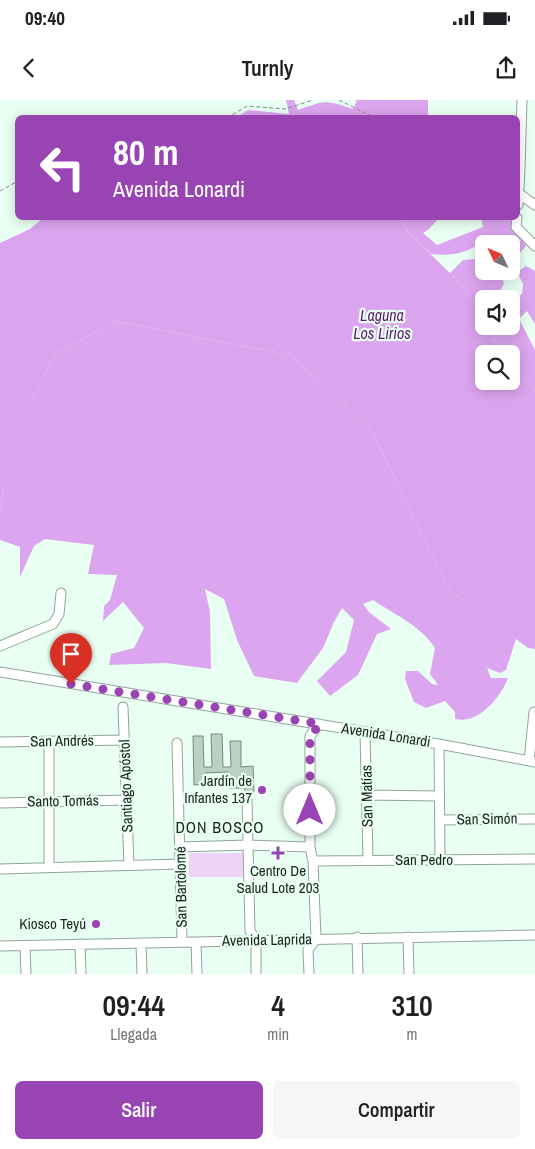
<!DOCTYPE html>
<html lang="es">
<meta charset="utf-8">
<style>
body{margin:0;font-family:"Archivo Narrow",sans-serif;background:#f6f6f6;color:#202124;height:100vh;display:flex;flex-direction:column;font-size:19px;white-space:nowrap}
*{box-sizing:border-box;margin:0}
p{font-size:16px;color:#757577}
.icon{flex:none;width:28px;height:28px;fill:none;stroke:currentColor;stroke-width:2;stroke-linecap:round;stroke-linejoin:round}
.map{position:relative;height:874px;overflow:hidden}
.side{display:flex;flex-direction:column;background:#fff;flex:1}
.side>*{flex:none}
.banner{position:absolute;left:15px;top:15px;width:505px;height:105px;border-radius:8px;box-shadow:0 2px 12px #0003;background:#9844b2;color:#fff;overflow:hidden}
.needle{width:32px;rotate:314deg}
.controls{position:absolute;left:475px;top:135px;display:grid;gap:10px}
.controls a{display:grid;place-items:center;width:45px;height:45px;border-radius:8px;background:#fff;box-shadow:0 2px 12px #0003;font-size:25px}
.pin{position:absolute;display:grid;place-items:center;width:42px;height:42px;color:#fff;margin:-51px -21px;border-radius:50% 50% 50% 0;rotate:-45deg;box-shadow:0 0 5px #0007}
.pin .icon{rotate:45deg}
.me{position:absolute;width:55px;margin:-28px;rotate:0deg;stroke-linejoin:round;filter:drop-shadow(0 0 4px #0008)}
.turn{display:flex;align-items:center;gap:18px;height:105px;padding:0 15px;font-size:22px}
.turn .icon{width:65px;height:65px;stroke-width:2.5}
.turn b{display:block;font-size:35px;line-height:42px}
.eta{display:flex;justify-content:space-evenly;align-items:center;height:85px;text-align:center}
.eta b{font-size:30px;font-weight:600;line-height:35px}
.cta{display:flex;gap:10px;margin-top:auto;padding:10px 15px}
.cta a{flex:1;height:58px;border-radius:8px;background:#9844b2;color:#fff;font-size:20px;font-weight:600;line-height:58px;text-align:center}
.cta a+a{background:#f6f6f6;color:#202124}
.status{display:flex;justify-content:space-between;align-items:center;height:35px;padding:0 25px;background:#fff;direction:ltr}
.status svg{height:14px;fill:currentColor}
header{display:flex;justify-content:space-between;align-items:center;height:65px;padding:0 15px;background:#fff;font-size:22px;font-weight:600}
.map>svg:first-child{display:block}
.green{fill:#eed2f8}
.forest{fill:#dca5ef}
.water{fill:#dba4ee}
.building{fill:#bcd1c5;stroke:#74877d}
.lines{fill:none;stroke-linecap:round;stroke-linejoin:round}
.minor-casing{stroke:#90a499;stroke-width:11}
.path{stroke:#818f87;stroke-width:1;stroke-dasharray:4 2.5;stroke-linecap:butt}
.minor{stroke:#fff;stroke-width:9}
.route{stroke:#9844b2;stroke-width:9;stroke-dasharray:0 16.2}
.poi-dot{fill:#9844b2;stroke:#eafff3;stroke-width:2}
.labels{text-anchor:middle;stroke-width:4.5;stroke-linejoin:round;paint-order:stroke}
.street-label{font-size:15px;fill:#1d2420;stroke:#eafff3}
.poi-label{font-size:15px;fill:#1d2420;stroke:#eafff3;text-anchor:end}
.water-label{font-size:16px;font-style:italic;fill:#5e1b72;stroke:#eafff3}
.neighbourhood-label{font-size:16px;letter-spacing:1px;fill:#1d2420;stroke:#eafff3}
</style>
<div class="status"><b>09:40</b><svg viewBox="0 0 49 12"><path d="M0 12V9h3v3zM5 12V6h3v6zM10 12V3h3v9zM15 12V0h3v12zM26 1h20v11H26zM47 4h2v5h-2z"/></svg></div>
<header><svg class="icon" aria-label="back" viewBox="0 0 24 24"><path d="M15 5l-7 7 7 7"/></svg>Turnly<svg class="icon" aria-label="share" viewBox="0 0 24 24"><path d="M12 15V3M7 8l5-5 5 5M5 13v7h14v-7"/></svg></header>
<div class="map">
<svg width="535" height="874" viewBox="0 0 535 874">
<rect width="100%" height="100%" fill="#eafff3"/>
<path class="green" d="M189,753H243V777H189Z"/>
<path class="forest" d="M286,0H294L298,10C326,0 325,0 353,9L357,1L354,0H428V18L237,17L248,10L289,14Z
M399,118H439L428,130L423,133L437,145L483,127L481,118H509L526,146L519,154L511,157V144H485L483,142C463,154 454,156 431,154L406,130Z
M475,159L484,160V171H501V174L504,184L495,199H484V221L465,188L450,173L463,160Z
M526,166L535,171V224L527,211L519,219L535,250V291L511,265V254H502L487,226H511V201L522,194L523,184L517,172Z
M115,221L291,255L371,329L449,490L516,539L506,570L500,573L487,568L491,578H508C501,597 478,625 455,619V612L445,601L426,608L414,602L405,579L406,571H418L432,584L438,585L430,574L435,548C420,525 395,515 373,500L363,504L369,512L391,529L377,534L358,575L330,596L317,581L346,552L354,520L342,508L334,522L323,548L297,583L254,576L237,540L224,499L205,489L210,512L211,569L166,563L109,565L111,554L134,548L144,528L123,502L103,521L104,506L110,500L117,475L88,474L94,445L45,439L34,446L20,477V447L0,440V415L3,389L28,357L34,294L54,255Z"/>
<path class="water" d="M43,118H399L406,130L465,188L484,221V226H487L502,254H484V281H511V265L535,291V549L528,548L449,490L371,329L291,255L115,221L54,255L34,294L29,357L3,389L0,415V143L30,129Z"/>
<path class="building" d="M211,634H222L223,667H231L230,641H241V667L253,666L254,692L245,693V688H229L228,672L205,673V684L194,685L193,636H203L204,667H212Z"/>
<g class="lines">
<defs>
<path id="minor" d="M518,93L535,105
M518,105L520,69L522,0
M517,118L516,127L535,146
M0,546L53,524L59,514L61,493
M0,572L439,644L535,662
M123,607L129,765
M365,633L368,760
M49,641V767
M0,642L125,640
M177,643L182,841
M439,644L440,760
M529,661L534,612
M366,695L439,696
M247,700L250,831L256,840V874
M0,703L127,700
M440,720L535,719
M180,747L248,745L310,747
M313,761L535,759
M0,769L181,764
M357,837L358,874
M408,837L409,874
M196,842L197,874
M141,843L142,874
M80,844L81,874
M0,846L535,835
M25,846L26,874
M309,874L308,850L316,839L313,761L310,747V636L319,624"/>
</defs>
<use href="#minor" class="minor-casing"/>
<path class="path" d="M339,0L375,18
M227,18L247,6L285,9L313,0
M0,91L18,81"/>
<use href="#minor" class="minor"/>
</g>
<g class="lines">
<path class="route" d="M71,584L320,624L310,636V710"/>
</g>
<g class="poi-dot">
<circle cx="262" cy="690" r="5"/>
<path d="M275.5 745.5h5v5h5v5h-5v5h-5v-5h-5v-5h5z"/>
<circle cx="96" cy="824" r="5"/>
</g>
<g class="labels">
<g class="street-label">
<text transform="translate(386 635) rotate(9)" y="5">Avenida Lonardi</text>
<text transform="translate(62 641) rotate(-1)" y="5">San Andrés</text>
<text transform="translate(126 686) rotate(-92)" y="5">Santiago Apóstol</text>
<text transform="translate(367 696) rotate(-91)" y="5">San Matías</text>
<text transform="translate(63 701) rotate(-1)" y="5">Santo Tomás</text>
<text transform="translate(487 719) rotate(-1)" y="5">San Simón</text>
<text x="424" y="765">San Pedro</text>
<text transform="translate(181 787) rotate(-91)" y="5">San Bartolomé</text>
<text transform="translate(267 840) rotate(-1)" y="5">Avenida Laprida</text>
</g>
<g class="poi-label">
<text x="252" y="686">Jardín de<tspan x="252" dy="17">Infantes 137</tspan></text>
<text x="278" y="776" text-anchor="middle">Centro De<tspan x="278" dy="17">Salud Lote 203</tspan></text>
<text x="86" y="829">Kiosco Teyú</text>
</g>
<g class="water-label">
<text x="382" y="221">Laguna<tspan x="382" dy="18">Los Lirios</tspan></text>
</g>
<g class="neighbourhood-label">
<text x="220" y="733">DON BOSCO</text>
</g>
</g>
</svg>
<div class="controls">
<a><svg class="needle" viewBox="-14 -14 28 28"><path d="M0-13l5 13h-10z" fill="#e53935"/><path d="M0 13l5-13h-10z" fill="#757577"/></svg></a>
<a><svg class="icon" aria-label="sound" viewBox="0 0 24 24"><path d="M4 9h4l5-4v14l-5-4H4zM17 9q2 3 0 6"/></svg></a>
<a><svg class="icon" aria-label="search" viewBox="0 0 24 24"><circle cx="10" cy="10" r="6"/><path d="M15 15l6 6"/></svg></a>
</div>
<div class="pin" style="left:71px;top:584px;background:#d93025"><svg class="icon" aria-label="arrive" viewBox="0 0 24 24"><path d="M6 21V4h12l-3 4 3 4H6"/></svg></div>
<svg class="me" style="left:310px;top:710px" viewBox="-20 -20 40 40"><circle r="19" fill="#fff"/><path d="M0-13L10 11 0 6-10 11z" fill="#9844b2"/></svg>
<div class="banner">
<div class="turn"><svg class="icon" aria-label="left" viewBox="0 0 24 24"><path d="M17 20v-9H6M10 6l-5 5 5 5"/></svg><div><b>80 m</b>Avenida Lonardi</div></div>
</div>
</div>
<section class="side">
<div class="eta">
<div><b>09:44</b><p>Llegada</p></div>
<div><b>4</b><p>min</p></div>
<div><b>310</b><p>m</p></div>
</div>
<div class="cta"><a>Salir</a><a>Compartir</a></div>
</section>
